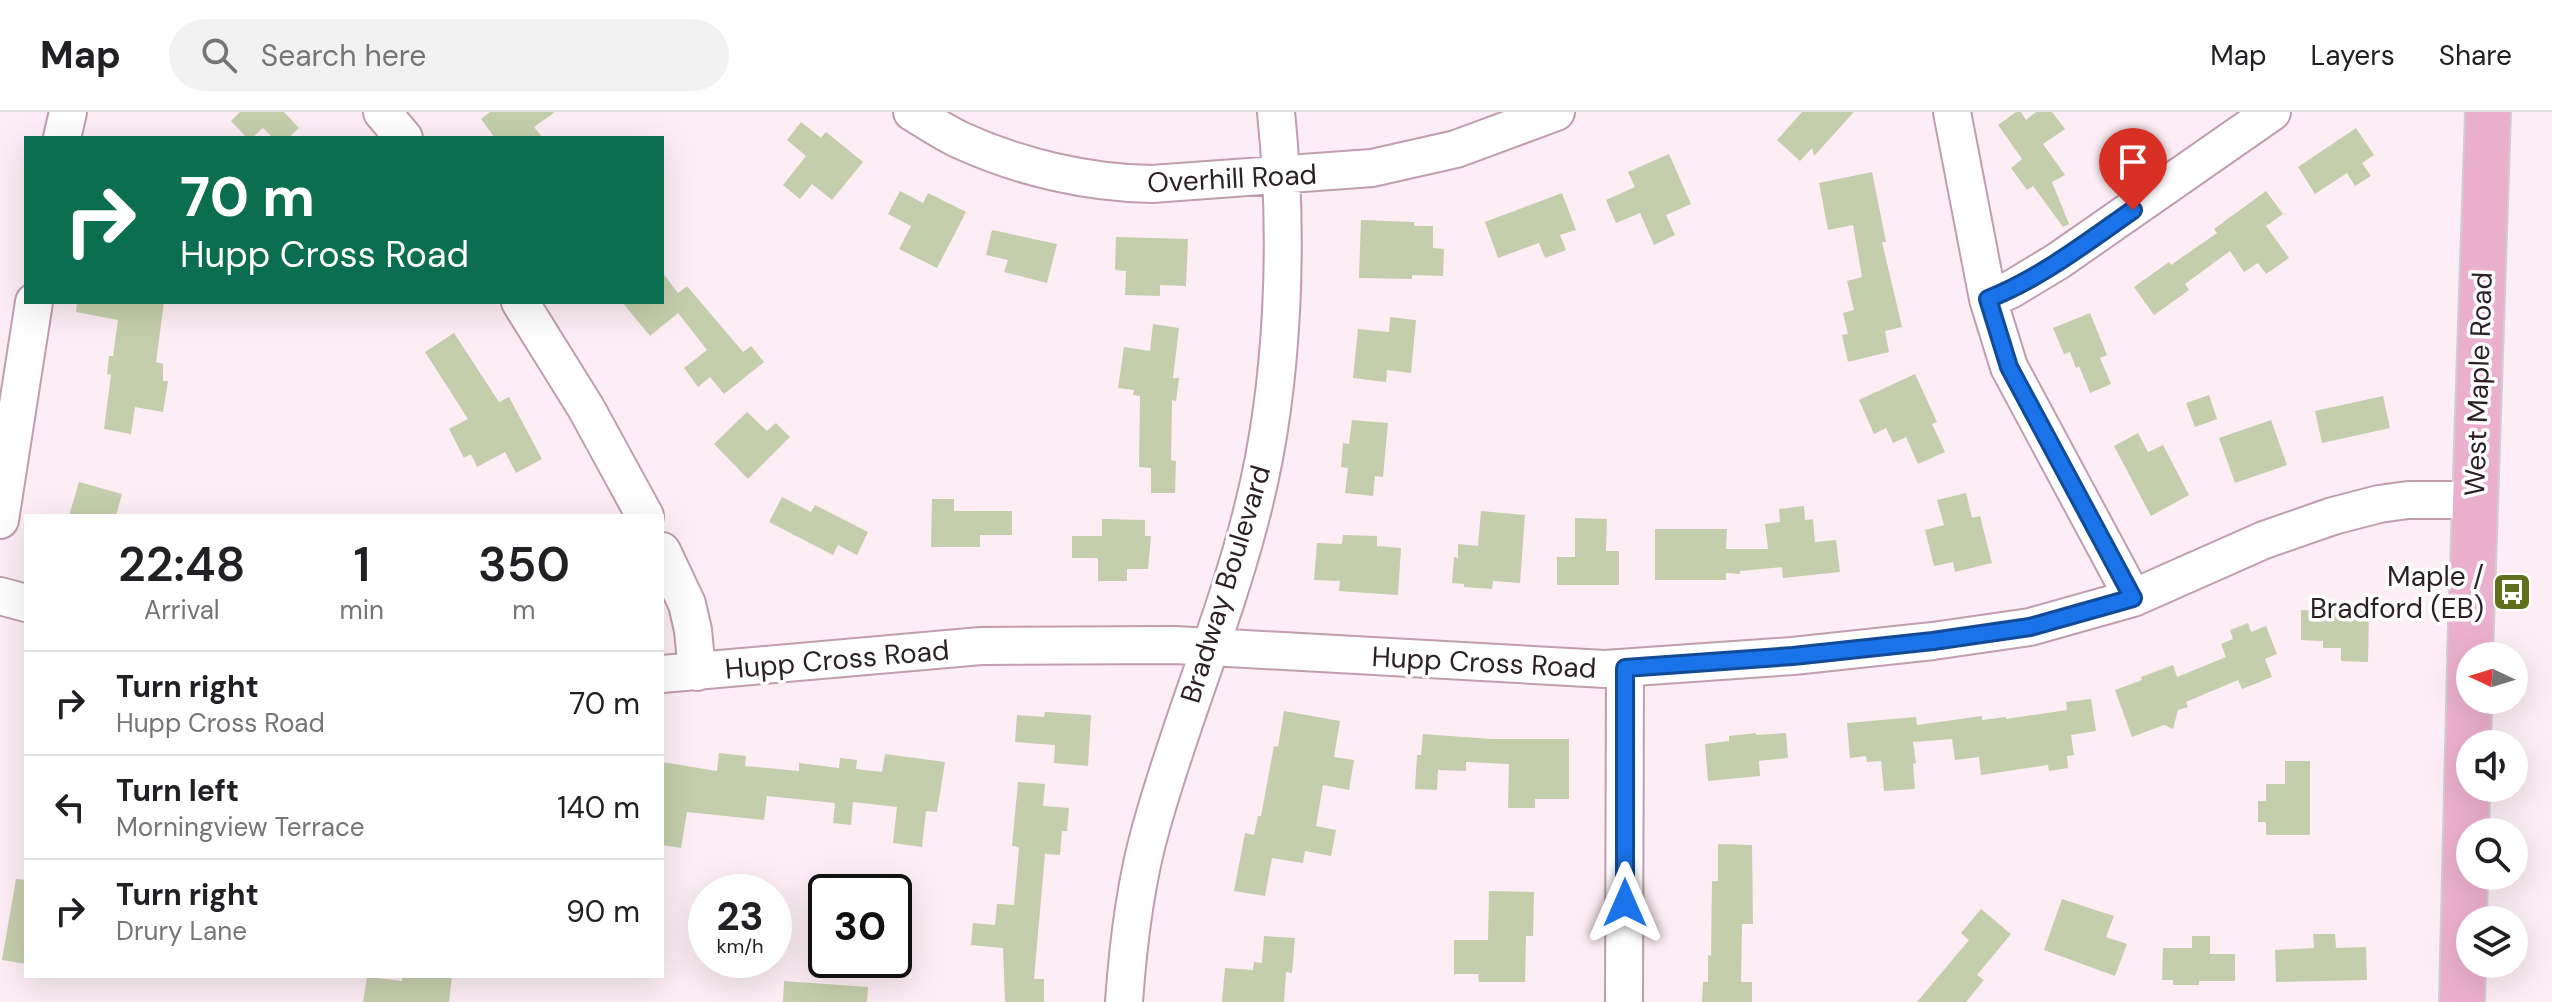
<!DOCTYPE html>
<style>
body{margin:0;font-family:"DM Sans",sans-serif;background:#f2f2f2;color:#202124;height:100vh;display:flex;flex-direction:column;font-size:30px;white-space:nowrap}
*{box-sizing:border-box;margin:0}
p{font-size:26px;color:#757577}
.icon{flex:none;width:44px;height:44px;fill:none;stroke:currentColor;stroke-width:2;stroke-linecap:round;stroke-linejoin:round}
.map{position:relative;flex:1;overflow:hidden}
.sheet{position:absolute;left:24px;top:402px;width:640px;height:464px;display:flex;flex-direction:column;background:#fff;border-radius:0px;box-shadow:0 8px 32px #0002}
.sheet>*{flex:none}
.hud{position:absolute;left:24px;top:24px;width:640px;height:168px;border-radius:0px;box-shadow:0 8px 32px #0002;background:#0b6e4f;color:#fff;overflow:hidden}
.needle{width:52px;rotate:274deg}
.tools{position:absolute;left:2456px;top:530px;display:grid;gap:16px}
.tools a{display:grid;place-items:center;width:72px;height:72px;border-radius:50%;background:#fff;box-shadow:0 8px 32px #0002;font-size:40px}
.speed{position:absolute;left:688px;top:762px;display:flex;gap:16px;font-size:40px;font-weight:700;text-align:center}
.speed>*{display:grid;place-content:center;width:104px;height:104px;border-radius:50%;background:#fff;box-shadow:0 8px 32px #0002;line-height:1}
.speed small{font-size:20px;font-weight:400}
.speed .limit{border:4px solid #111;border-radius:12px;background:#fff;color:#111}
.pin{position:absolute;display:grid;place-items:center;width:68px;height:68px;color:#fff;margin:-82px -34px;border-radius:50% 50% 50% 0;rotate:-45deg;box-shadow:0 0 8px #0007}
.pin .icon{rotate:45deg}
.me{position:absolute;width:88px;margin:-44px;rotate:0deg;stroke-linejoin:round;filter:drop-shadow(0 0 6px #0008)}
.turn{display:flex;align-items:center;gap:28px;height:168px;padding:0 24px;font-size:36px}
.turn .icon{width:104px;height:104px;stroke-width:2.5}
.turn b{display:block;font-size:56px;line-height:68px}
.eta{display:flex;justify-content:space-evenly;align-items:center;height:136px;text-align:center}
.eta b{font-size:48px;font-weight:600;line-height:56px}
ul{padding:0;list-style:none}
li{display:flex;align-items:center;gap:24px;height:104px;padding:0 24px;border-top:2px solid #e0e0e0}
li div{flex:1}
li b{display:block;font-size:30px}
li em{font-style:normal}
header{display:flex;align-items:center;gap:48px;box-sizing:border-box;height:112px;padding:0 40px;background:#fff;border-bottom:2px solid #e0e0e0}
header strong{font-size:38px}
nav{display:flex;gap:44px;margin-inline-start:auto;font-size:28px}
.search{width:560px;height:72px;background:#f2f2f2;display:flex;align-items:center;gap:20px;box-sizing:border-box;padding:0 28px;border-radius:44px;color:#757577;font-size:30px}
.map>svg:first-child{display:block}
.building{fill:#c5ceac}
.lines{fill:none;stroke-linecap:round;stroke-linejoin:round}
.minor-casing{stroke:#c19dad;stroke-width:40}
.major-casing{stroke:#d1cecf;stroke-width:48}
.minor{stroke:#fff;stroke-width:36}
.major{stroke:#ecb0cf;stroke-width:44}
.route-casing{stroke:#114b97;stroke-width:20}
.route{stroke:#1a73e8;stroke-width:14}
.labels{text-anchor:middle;stroke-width:7;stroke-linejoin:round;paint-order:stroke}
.street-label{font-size:28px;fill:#2d1f26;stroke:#fff}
.poi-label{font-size:28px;fill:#2d1f26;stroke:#fff;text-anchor:end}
</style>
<header>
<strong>Map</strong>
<div class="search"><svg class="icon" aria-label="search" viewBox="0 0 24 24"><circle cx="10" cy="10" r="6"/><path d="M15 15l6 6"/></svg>Search here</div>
<nav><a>Map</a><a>Layers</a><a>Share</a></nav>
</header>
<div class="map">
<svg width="2552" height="890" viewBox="0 0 2552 890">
<rect width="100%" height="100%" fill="#fdedf4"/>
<path class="building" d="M240,0H284L299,16L288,26H273L263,16L252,26H247L231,9Z
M490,0H555L534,15L543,26H495L481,7Z
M1802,0H1854L1814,44L1812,36L1800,49L1777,28Z
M2016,0H2021L2026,8L2036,0H2052L2065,17L2043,32L2065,63L2052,70L2069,112L2063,115L2033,74L2027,78L2011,56L2022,47L1998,13Z
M801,10L821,26L826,20L863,50L832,88L812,72L800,87L783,73L806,44L787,28Z
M2356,16L2374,43L2362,51L2371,64L2355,74L2347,61L2315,82L2298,55Z
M1669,42L1691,92L1666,103L1675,123L1654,133L1640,101L1616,111L1606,88L1635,75L1628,60Z
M1872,60L1886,130H1882L1902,215L1885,219L1889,240L1848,250L1842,223L1848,222L1843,201L1854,198L1847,169L1862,165L1853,113L1828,118L1819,71Z
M900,79L923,91L928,81L966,100L937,156L899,137L911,114L888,102Z
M2266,79L2283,102L2266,114L2289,146L2266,162L2258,151L2244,160L2230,139L2185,172L2189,178L2154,203L2134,175L2169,150L2171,153L2217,121L2214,117Z
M1562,81L1576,118L1560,123L1566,138L1545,146L1539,131L1498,146L1485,110Z
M1361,108L1414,110V114H1433V136L1444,137L1443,164L1412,163V167L1359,166Z
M992,118L1057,132L1047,171L1004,160L1008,148L986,143Z
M1116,125L1188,127L1186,174L1160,173V184L1125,183L1126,159L1115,158Z
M662,160L678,181L687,174L743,240L751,234L764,250L724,282L710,265L698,275L684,256L707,238L678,201L650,224L622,190H662Z
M77,190H164L156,250L163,252V269H168L163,300L135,295L131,322L104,317L111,263L107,262L109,244H113L118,208L76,200Z
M2090,201L2107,243L2100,246L2111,272L2090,281L2079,254L2076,256L2070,240L2064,242L2053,216Z
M1390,205L1416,208L1411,261L1387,258L1386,270L1353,266L1358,217L1389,220Z
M1153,212L1179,216L1173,266H1179L1176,289L1172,288L1171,348L1176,349L1175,381H1151V356L1139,355L1140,284L1133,283L1134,278L1118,276L1124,235L1150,239Z
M454,221L499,290L509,285L542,347L516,361L505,340L477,355L471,342L464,346L449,317L468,307L425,240Z
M1915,262L1937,310L1932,312L1945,340L1918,352L1906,325L1893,331L1886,316L1874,322L1859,288Z
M2209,283L2217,307L2195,315L2186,291Z
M2383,284L2390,316L2322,331L2315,299Z
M747,300L767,319L776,311L790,325L748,367L714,332Z
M1352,308L1388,311L1383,365L1375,364L1373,384L1345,381L1348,356L1341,355L1343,331L1349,332Z
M2271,308L2287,353L2235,371L2219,326Z
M2138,321L2148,340L2163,333L2189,383L2151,404L2114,334Z
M79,370L122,382L116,404H69Z
M1966,381L1972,406L1980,404L1992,451L1955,460L1953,450L1934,454L1925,418L1944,413L1937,388Z
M782,385L811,400L815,393L868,420L857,443L838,433L833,443L769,410Z
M932,387H954V399H1012V423H980V435H931Z
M1804,394L1805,408L1813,407L1815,430L1836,428L1840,460L1783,466L1782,455L1740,459V462L1726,461V468H1655V417H1727L1726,437H1768L1765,412L1780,410L1779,397Z
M1481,399L1525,403L1520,471L1493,469L1492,477L1464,475V472L1452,471L1454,445L1458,446V432L1478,434Z
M1575,406L1607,407L1606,439H1619V473H1557V445H1575Z
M1102,407L1145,408V424H1151L1148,457H1127V469H1098V446H1072V424H1102Z
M1343,423L1377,424V434L1401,436L1398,483L1339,479L1340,469L1314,468L1317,431L1342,432Z
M2301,498L2369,499L2368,550L2341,549V536H2323V529L2301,528Z
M2248,511L2251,520L2266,514L2277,542L2265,547L2272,565L2242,577L2238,568L2186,590L2188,595L2178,598L2173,617L2164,613L2132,625L2115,578L2142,568L2141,565L2173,553L2177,565L2226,545L2221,532L2233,527L2230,518Z
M2091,587L2096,619L2071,623L2074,643L2067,644L2068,656L2049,659L2048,653L1981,663L1979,645L1955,648L1952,627L1913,630L1916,651L1913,652L1915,677L1884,679L1881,649L1867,650L1866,644L1850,646L1847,611L1916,605L1917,613L1982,604V608L2006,605V607L2067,598L2066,590Z
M1284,599L1340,609L1334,645L1354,648L1349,678L1323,673L1316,714L1336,718L1331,744L1305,739L1303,751L1272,746L1265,784L1234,779L1245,721L1254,723L1258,704H1261L1274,634L1278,635Z
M1045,600L1091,603L1088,654L1054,651L1055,633L1015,630L1017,603L1044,605Z
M1756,621V623L1786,621L1788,646L1759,649L1760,664L1708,669L1705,632L1729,629V624Z
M1423,622L1492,627H1569V687H1535V696H1508L1509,652L1466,650V659L1438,658L1437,678L1415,677L1417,643H1421Z
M719,641L746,644L745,654L799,659V651L839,656L840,646L857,648L856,657L882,660L885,642L945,650L937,700L926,699L922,735L893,731L897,695L853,690L851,713L833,711L835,691L767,684L764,708L687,700L681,736L662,733V650L717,659Z
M2285,649H2310V723H2266V710H2258V689H2266V672H2285Z
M1018,670L1045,672L1043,694L1069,696L1067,719H1062L1060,743L1045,742L1034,867H1044V890H1005L1003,836L971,833L973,811L995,813L997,792L1014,793L1019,735L1012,734Z
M1718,732L1752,733L1753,812H1742L1741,870H1752V890H1702L1703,870H1708V843L1711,844L1712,769H1718Z
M16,767L26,768V852L2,848Z
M1489,779L1534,780L1533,824H1526L1525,870H1479L1478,862H1454V828H1488Z
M2062,787L2114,804L2106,825L2127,832L2115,864L2044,838Z
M1981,797L2011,822L1977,863L1984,868L1966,890H1917L1969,828L1961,821Z
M2313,822H2335L2336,836L2366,835L2367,868L2276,870L2275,838L2314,836Z
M1264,824L1295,826L1292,861L1286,860L1284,890H1222L1225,856L1253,858L1254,850L1262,851Z
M2192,824H2210V842H2235V869H2199V873H2173V868H2162L2163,836H2192Z
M402,864H452L449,890H363L367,865L402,869Z
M784,869L868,875L867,890H783Z"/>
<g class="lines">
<defs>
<path id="minor" d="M382,0L404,26
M912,0C927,9 943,20 960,28C1019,55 1087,71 1152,72L1372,56L1456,37L1556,0
M1952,0L1988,187L2009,255L2133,486
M62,26L68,0
M1988,187L2010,178L2058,149L2272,0
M520,190L586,296L645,404
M0,408L34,190
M662,439L687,492L693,518L697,560
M0,484L26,491
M662,562L981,534L1175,533L1605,557L1793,544L1933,529L2030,515L2133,486L2264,428L2333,404L2379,392L2408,388H2474
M1124,890C1128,833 1135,772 1151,716C1181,607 1227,503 1254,392C1284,271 1289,124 1276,0
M1624,890L1625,556"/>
<path id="major" d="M2470,544L2488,0
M2462,890L2470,554"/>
</defs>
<use href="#minor" class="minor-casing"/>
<use href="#major" class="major-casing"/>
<use href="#minor" class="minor"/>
<use href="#major" class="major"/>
</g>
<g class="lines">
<defs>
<path id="route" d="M1625,791V556L1793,544L1933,529L2030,515L2133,486L2009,255L1988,187C2041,166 2087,130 2133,98"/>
</defs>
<use href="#route" class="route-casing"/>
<use href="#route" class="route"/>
</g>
<defs>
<symbol id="bus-square" viewBox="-11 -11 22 22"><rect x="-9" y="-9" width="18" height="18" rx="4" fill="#60701c" stroke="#fff"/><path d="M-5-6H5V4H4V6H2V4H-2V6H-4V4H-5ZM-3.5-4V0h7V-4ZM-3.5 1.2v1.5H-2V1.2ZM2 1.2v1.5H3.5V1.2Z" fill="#fff"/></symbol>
</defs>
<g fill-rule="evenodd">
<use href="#bus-square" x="2490" y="458" width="44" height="44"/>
</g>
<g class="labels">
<g class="street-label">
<text transform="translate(1232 66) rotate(-3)" y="10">Overhill Road</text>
<text transform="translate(2478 272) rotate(-88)" y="10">West Maple Road</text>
<text transform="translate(1225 472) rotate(-73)" y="10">Bradway Boulevard</text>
<text transform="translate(837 547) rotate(-5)" y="10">Hupp Cross Road</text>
<text transform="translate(1484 550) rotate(3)" y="10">Hupp Cross Road</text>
</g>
<g class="poi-label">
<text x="2484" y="474">Maple /<tspan x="2484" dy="32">Bradford (EB)</tspan></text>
</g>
</g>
</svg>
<div class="tools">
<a><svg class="needle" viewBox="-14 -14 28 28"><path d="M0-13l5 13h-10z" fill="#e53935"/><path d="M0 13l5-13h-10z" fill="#757577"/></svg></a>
<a><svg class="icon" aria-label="sound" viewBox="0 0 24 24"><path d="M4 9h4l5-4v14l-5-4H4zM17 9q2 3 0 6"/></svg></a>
<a><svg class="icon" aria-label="search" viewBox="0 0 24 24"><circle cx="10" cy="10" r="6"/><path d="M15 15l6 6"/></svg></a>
<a><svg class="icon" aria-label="layers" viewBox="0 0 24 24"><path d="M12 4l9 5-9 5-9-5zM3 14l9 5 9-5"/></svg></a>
</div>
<div class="speed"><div>23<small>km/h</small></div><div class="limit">30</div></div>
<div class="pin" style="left:2133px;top:98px;background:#d93025"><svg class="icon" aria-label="arrive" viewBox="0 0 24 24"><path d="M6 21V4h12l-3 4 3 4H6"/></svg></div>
<svg class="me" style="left:1625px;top:791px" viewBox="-20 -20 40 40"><path d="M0-17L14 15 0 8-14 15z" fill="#1a73e8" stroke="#fff" stroke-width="4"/></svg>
<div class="hud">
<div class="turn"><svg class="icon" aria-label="right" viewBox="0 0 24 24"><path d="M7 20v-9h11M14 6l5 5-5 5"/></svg><div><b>70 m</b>Hupp Cross Road</div></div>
</div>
<section class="sheet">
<div class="eta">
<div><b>22:48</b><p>Arrival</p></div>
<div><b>1</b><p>min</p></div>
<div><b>350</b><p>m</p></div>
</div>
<ul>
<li><svg class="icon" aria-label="right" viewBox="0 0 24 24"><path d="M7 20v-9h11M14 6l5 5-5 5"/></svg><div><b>Turn right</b><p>Hupp Cross Road</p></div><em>70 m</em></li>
<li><svg class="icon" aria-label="left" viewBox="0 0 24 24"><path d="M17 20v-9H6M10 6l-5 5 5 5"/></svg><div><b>Turn left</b><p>Morningview Terrace</p></div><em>140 m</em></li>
<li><svg class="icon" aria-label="right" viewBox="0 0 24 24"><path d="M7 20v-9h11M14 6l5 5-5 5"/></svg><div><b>Turn right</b><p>Drury Lane</p></div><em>90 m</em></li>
</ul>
</section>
</div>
